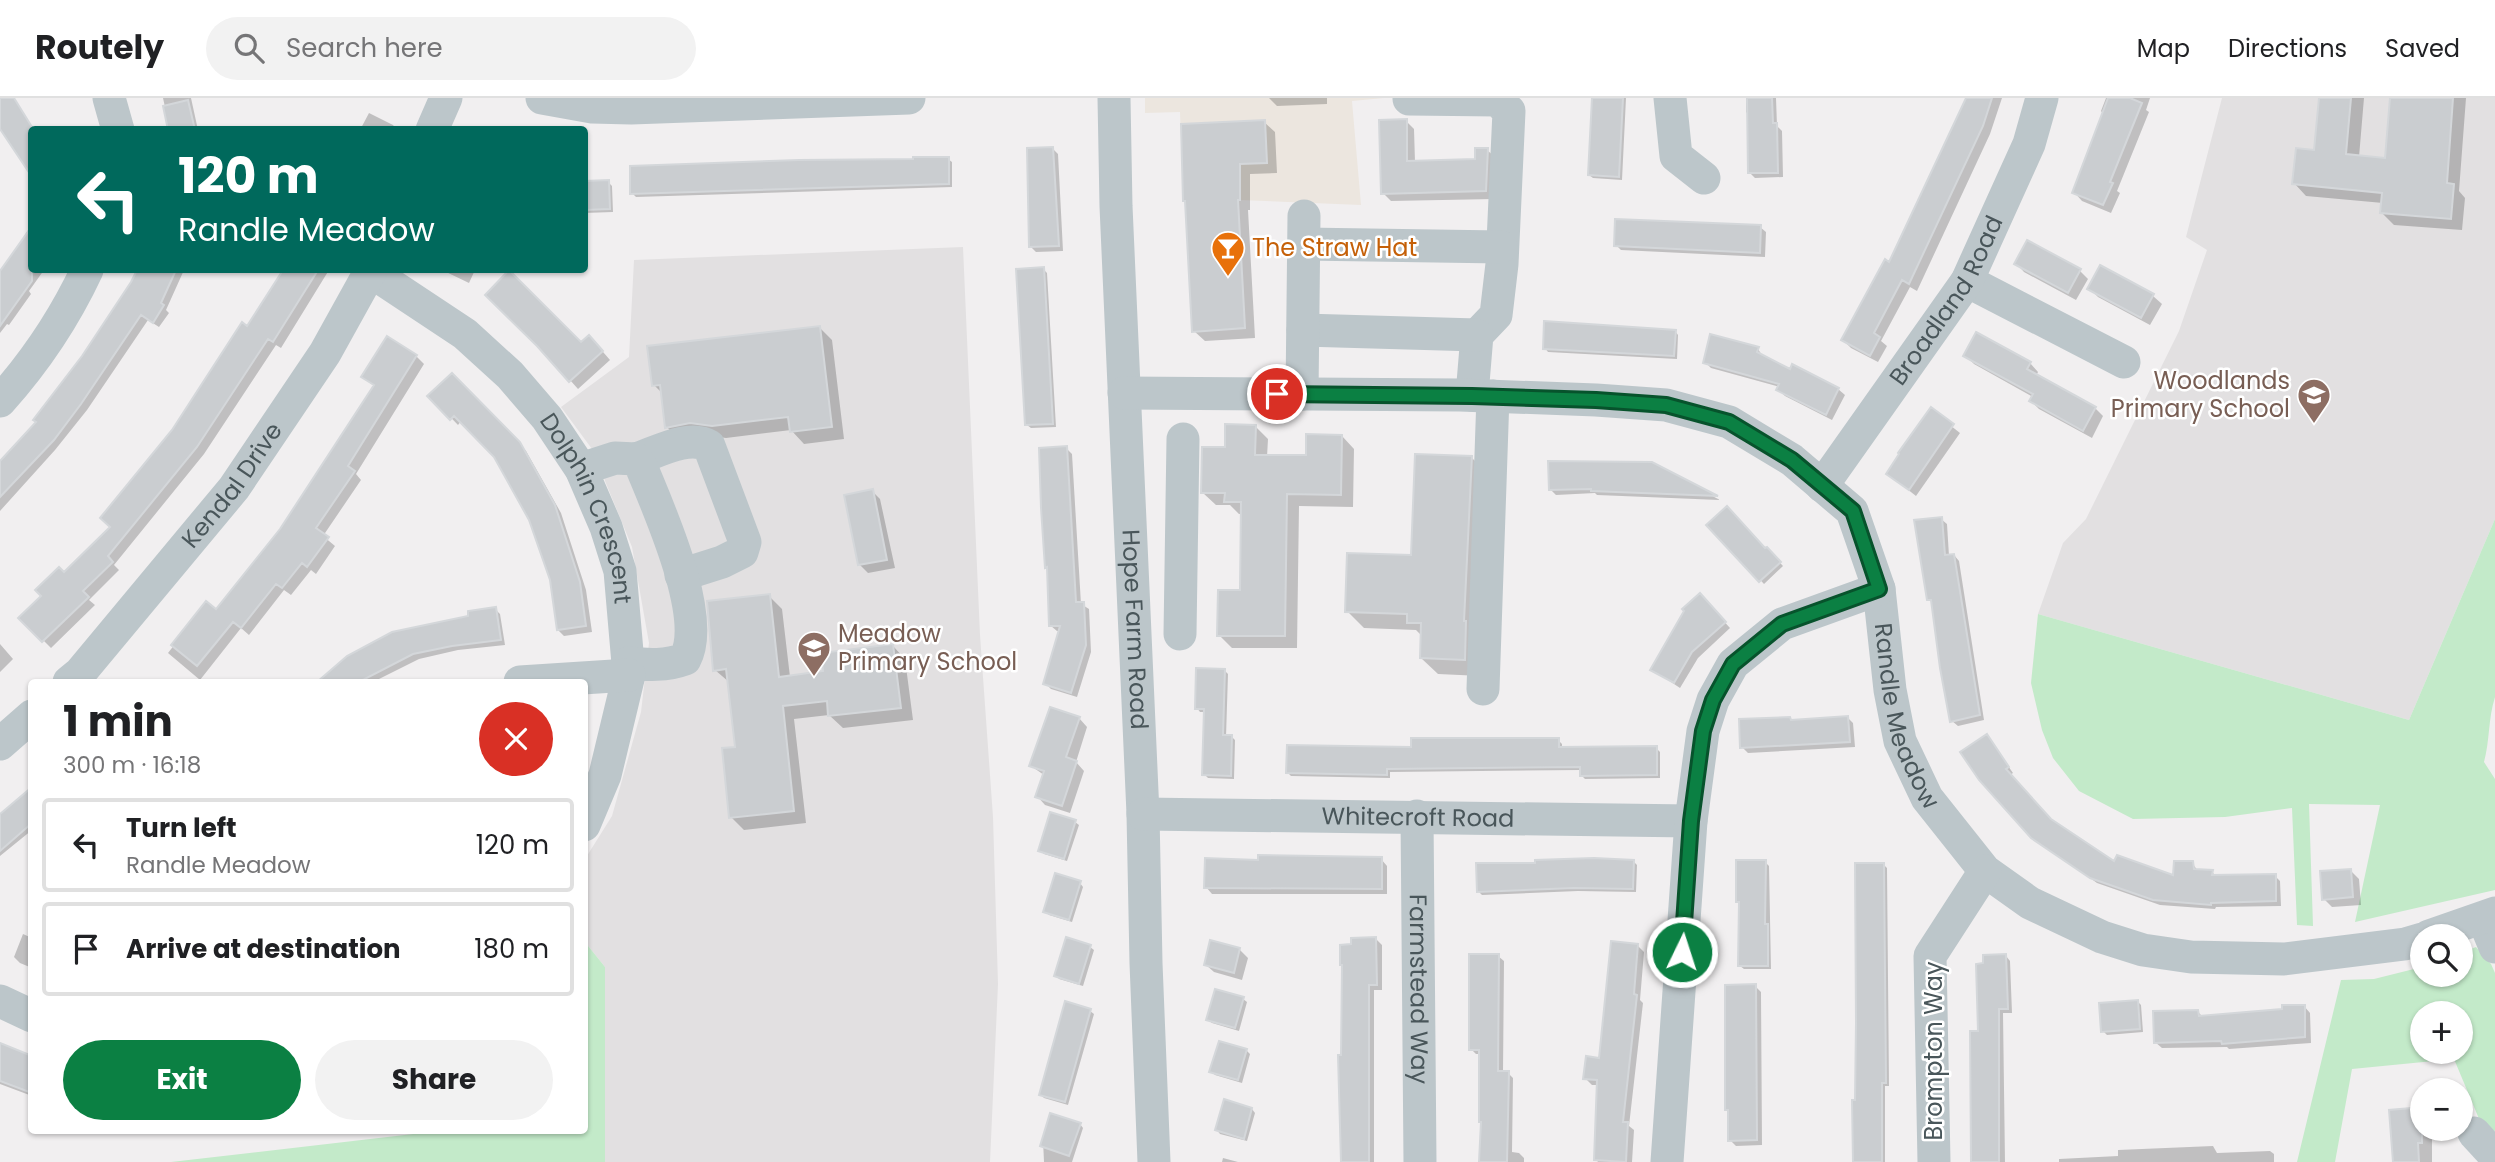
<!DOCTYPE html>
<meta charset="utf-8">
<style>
body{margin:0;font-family:Poppins,sans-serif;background:#f2f2f2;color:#202124;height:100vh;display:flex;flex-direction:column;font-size:26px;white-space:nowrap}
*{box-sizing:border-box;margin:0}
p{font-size:23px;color:#757577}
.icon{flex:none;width:38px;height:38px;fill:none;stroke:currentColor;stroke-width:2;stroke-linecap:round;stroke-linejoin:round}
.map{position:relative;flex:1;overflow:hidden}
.side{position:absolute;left:28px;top:581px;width:560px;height:455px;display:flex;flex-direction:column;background:#fff;border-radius:7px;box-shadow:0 2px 5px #0004}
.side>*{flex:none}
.hud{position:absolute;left:28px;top:28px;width:560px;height:147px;border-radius:7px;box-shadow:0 2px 5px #0004;background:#00695c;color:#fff;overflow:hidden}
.tools{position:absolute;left:2410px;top:826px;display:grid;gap:14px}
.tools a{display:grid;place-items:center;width:63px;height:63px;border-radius:50%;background:#fff;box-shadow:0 2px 5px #0004;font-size:35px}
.pin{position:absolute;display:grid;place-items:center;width:60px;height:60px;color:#fff;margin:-30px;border:4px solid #fff;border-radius:50%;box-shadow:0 2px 7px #0007}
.me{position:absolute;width:77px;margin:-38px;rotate:4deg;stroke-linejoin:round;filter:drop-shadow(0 0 5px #0008)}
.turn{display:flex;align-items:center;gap:24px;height:147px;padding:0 35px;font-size:32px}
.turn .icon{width:91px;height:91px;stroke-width:2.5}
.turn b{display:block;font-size:49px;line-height:60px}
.round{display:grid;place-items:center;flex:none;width:74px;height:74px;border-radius:37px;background:#f2f2f2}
.head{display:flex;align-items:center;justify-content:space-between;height:119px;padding:0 35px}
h1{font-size:42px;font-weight:700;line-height:52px}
.action{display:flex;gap:14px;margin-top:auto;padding:14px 35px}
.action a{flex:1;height:80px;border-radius:42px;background:#0b8043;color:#fff;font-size:28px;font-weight:700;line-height:80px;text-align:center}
.action a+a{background:#f2f2f2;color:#202124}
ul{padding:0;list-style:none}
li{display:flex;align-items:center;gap:21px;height:94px;margin:0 14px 10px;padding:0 21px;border:4px solid #e0e0e0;border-radius:7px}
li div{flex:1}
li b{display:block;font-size:26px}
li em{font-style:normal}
header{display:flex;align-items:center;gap:42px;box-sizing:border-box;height:98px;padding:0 35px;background:#fff;border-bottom:2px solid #e0e0e0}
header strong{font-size:33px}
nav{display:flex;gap:38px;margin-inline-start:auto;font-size:24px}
.search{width:490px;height:63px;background:#f2f2f2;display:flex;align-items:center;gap:18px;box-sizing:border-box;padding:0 24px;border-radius:38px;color:#757577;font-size:26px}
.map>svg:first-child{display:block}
.commercial{fill:#ece6df}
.education{fill:#e2e0e1}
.green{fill:#c3eac9;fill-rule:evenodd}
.shadow{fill:#0003}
.building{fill:#cacdd0;stroke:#d4d7da;stroke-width:2}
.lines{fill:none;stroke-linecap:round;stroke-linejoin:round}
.minor{stroke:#bcc6ca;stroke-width:33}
.route-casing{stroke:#07532c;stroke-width:18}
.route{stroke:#0b8043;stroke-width:12}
.labels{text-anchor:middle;stroke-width:5;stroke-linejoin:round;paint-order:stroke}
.food-label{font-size:24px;fill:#c56008;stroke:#fff;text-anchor:start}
.street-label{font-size:24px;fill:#49565a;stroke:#fff}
.education-label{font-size:24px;fill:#785e54;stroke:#fff;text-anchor:end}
</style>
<header>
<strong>Routely</strong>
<div class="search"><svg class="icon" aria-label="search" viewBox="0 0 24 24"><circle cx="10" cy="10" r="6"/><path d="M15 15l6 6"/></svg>Search here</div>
<nav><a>Map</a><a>Directions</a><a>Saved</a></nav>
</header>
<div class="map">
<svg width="2495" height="1064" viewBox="0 0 2495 1064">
<rect width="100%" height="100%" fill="#f1eff0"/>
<path class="commercial" d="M1145,0H1384L1352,3L1361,107L1240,102L1183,103L1180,14L1145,15Z"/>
<path class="education" d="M2222,0H2495V421L2409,622L2038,516L2063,445L2086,421L2179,233L2207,152L2186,139Z
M963,149L980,537L993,719L998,886L990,1064H605V869L585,844V761L612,718L641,614L649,545L632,449L592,351L561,309L629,259L634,162Z"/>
<path class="green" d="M2495,421V599C2488,621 2490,642 2484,664L2495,681V792L2355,824L2380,707L2309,706L2313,828L2297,827L2292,710L2225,719L2133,721L2079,693L2053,660L2042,632L2031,585L2038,516L2409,622Z
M585,844L605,869V1064H171L439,1033L584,1032Z
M2476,849L2491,866L2495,875V1033L2482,1028L2454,961L2352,971L2335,1064H2297L2341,882L2374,881L2422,869V877H2460L2461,855ZM2422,915H2460V954H2422Z"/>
<path class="shadow" d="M163,0H191L198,32H170Z
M1269,0H1327V6L1277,8Z
M1594,0H1626L1622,82L1593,80L1589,77Z
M1746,0H1776L1777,28L1782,33L1783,79L1755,80L1750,75L1749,17L1746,14Z
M1967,0H2002L1990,36L1917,193L1910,189L1881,243L1887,248L1878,264L1851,250L1843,242L1890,166Z
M2106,0H2150L2146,12L2149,14L2117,93L2120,95L2111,115L2082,103L2074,94L2103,16L2101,13Z
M2320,0H2364L2359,59L2387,62L2392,0H2466L2459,93L2465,100L2462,132L2394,127L2382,115L2383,105L2306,98L2294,85L2316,54Z
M369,15L393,27L397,32H360Z
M1406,23L1414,31L1415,64L1477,63L1487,52L1496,60L1494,101L1391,103L1383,95Z
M1264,24L1275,34L1277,75L1250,76V112H1248L1255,240L1205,243L1194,233L1187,105Z
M1053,51L1058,56L1063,153L1036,154L1031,149Z
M948,61L952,64V89L636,99L632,95Z
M608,84L612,88L613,114L584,115V85Z
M32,126V172H44L29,193L31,196L9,227L7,226L0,235V176Z
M1760,129L1766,134L1765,159L1621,152L1616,147Z
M2016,165L2080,173L2088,181L2076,202L2024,174Z
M2101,169L2153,198L2162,206L2150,227L2098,199L2090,191Z
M1043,171L1047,175L1056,329L1031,330L1027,327Z
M139,172H184L166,212L169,215L159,229L148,222L87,312L55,352L0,413V366L38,325L133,185Z
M284,172H329L281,250L276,247L204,356L114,467L119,472L89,502L95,507L51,550L21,520L112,430L173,333L248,231Z
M442,172H475L469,185Z
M819,229L832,242L844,341L804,346L791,332L726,340L704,337L679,342L667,329L663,296L654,287Z
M1675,233L1678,237L1677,261L1548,254L1545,250Z
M581,246L597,247L610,262L578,291L570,282Z
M1758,251L1763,259L1791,273L1838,291L1845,297L1832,322L1785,298L1779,292L1780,289L1711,270L1705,264Z
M416,258L424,266L356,376L361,382L323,438L335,448L316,476L311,472L291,497L284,492L249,537L241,530L200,582L168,555L207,505L217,513L282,432L375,289L363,279Z
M1966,258L2030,265L2038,274L2036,278L2095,310L2103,318L2092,340L2039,311L2031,303L2033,299L1974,266Z
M452,277L526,353L561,415L586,492L592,534L564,538L558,532L551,482L531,421L496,358L461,323L458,327L430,298Z
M1931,312L1960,335L1916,398L1888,376Z
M1255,328L1268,341L1267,359H1307L1342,338L1354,351L1353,409L1299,408L1297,550H1232L1219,537L1242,494L1243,416H1239L1230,407H1216L1203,395L1227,351Z
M1066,350L1072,356L1081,506L1089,511L1091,554L1077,599L1051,591L1045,585L1060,533H1057L1051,528L1049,472L1046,469Z
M1471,359L1488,376L1481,578L1438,576L1421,560L1422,538L1416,532L1364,530L1347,513L1413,459Z
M1651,366L1720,402L1597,397L1595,395L1556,397L1551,392Z
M872,393L880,401L895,470L868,475L860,467Z
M1941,421L1947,426L1949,458L1954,457L1959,463L1984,622L1958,628L1952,623L1934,507L1929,501Z
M1709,427L1765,452L1767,451L1783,468L1764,486Z
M1700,497L1730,530L1698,560L1680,590L1653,572Z
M769,498L782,511L790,579L825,575L893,548L905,561L913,622L843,630L829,617L794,621L806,725L744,732L731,719L737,650L729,584L715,572Z
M495,511L500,516L505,547L458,552L419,561L373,584H320L348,559Z
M0,546L13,561L0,574Z
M1224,572L1228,576L1226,639H1232L1235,642L1234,681L1208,680L1204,676L1206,614H1200L1197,610Z
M1847,619L1853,625L1855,649L1748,655L1742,649L1790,621L1792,623Z
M1079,620L1087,629L1076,664L1084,673L1070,715L1045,707L1037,698L1044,677L1031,668Z
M1987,638L2013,675L2010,677L2052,723L2115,765L2175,780L2192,765L2198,773L2212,774L2217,779L2275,778L2280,783L2281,808L2216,809L2215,811L2160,807L2097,785L2034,740Z
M1558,642L1562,646V651L1656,650L1660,654V680L1585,681L1581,677V672L1390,674V680L1291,678L1287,674L1413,651Z
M32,690V732L0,758V717Z
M1075,724L1079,727L1067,763L1044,756L1040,752Z
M1381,761L1387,768V796H1212L1206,789L1259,764Z
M1633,763L1637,767L1636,794L1578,793L1482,797L1478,793Z
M1765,764L1769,768L1771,871H1744L1740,868L1741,807L1738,804Z
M1884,767L1887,770L1889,988H1885V1064H1854Z
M2350,772L2359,781L2361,807L2332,809L2324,801Z
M1080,785L1083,789L1072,824L1049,817L1045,813Z
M23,836L32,840V870L20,865L14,859Z
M1376,841L1382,847V892H1374V1064H1343L1344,869L1342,867Z
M1637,847L1644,854L1640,902L1643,905L1629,1028L1634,1032L1632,1064H1598L1596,1061L1598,987H1592L1585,980L1600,962Z
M1090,849L1094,852L1083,888L1059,881L1056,877Z
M1239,851L1248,860L1242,882L1214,874L1205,866Z
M1498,858L1504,863L1503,975H1508L1513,980L1512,1054L1519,1055L1524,1060V1064H1481L1483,1025L1481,956H1476L1471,951Z
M2006,858L2010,863L2012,915H2003L2005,1064H1973L1979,934Z
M1755,888L1761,894L1762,1047L1736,1048L1730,1042V1015L1726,1011Z
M1243,901L1247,904L1239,933L1212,925L1208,922Z
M2137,903L2141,907L2143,934L2107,937L2103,933Z
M2304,908L2310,915L2311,945L2229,951L2227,949L2162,950L2155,944L2198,914L2204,920L2284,913Z
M1090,913L1094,916L1068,1007L1044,1000L1040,996Z
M1220,945L1247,953L1250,956L1242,985L1215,977L1211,973Z
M0,947L32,959V998L0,986Z
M1252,1011L1255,1015L1247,1043L1220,1036L1217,1032Z
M2422,1011V1031H2432V1064H2395Z
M1080,1026L1083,1030L1072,1064H1044L1043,1042Z
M2213,1048L2217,1055L2270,1053L2274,1056V1064H2059V1061L2118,1058V1052Z
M1223,1060L1238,1064H1222Z"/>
<path class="building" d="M0,0H14L32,29V79L0,31Z
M1592,0H1623L1619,79L1588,77Z
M1747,0H1772L1773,25H1777L1778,75H1748Z
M1966,0H1992L1983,28L1909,186L1902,182L1874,235L1880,239L1870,258L1841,242L1885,161L1889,164Z
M2108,0H2130L2142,5L2110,84L2113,85L2103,107L2072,95Z
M2319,0H2351L2346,56L2385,60L2390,0H2453L2447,85L2454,86L2451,121L2380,115L2382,95L2292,86L2296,50L2314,52Z
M188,2L195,32H168L163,8Z
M1407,21V63L1475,61V50H1488L1486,93L1381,96L1379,22Z
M1265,22L1267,65L1240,66V102H1238L1245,230L1192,234L1185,103H1183L1181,26Z
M1053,49L1059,148L1029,149L1027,50Z
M913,59H949V86L630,96V68L799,62L913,61Z
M609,82L610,111L584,112V83Z
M1615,121L1761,127L1760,155L1614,148Z
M32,128V183L0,228V173Z
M2027,142L2081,171L2068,195L2014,166Z
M2100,167L2154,196L2141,220L2087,191Z
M1044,169L1053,326L1025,327L1016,171Z
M137,172H176L161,205L164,207L153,225L141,217L81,306L54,342L0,399V363L36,324L33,322L82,258L131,184Z
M283,172H318L273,244L268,241L197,349L108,458L113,464L83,493L89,499L42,544L18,520L41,498L35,492L59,469L64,474L110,429L100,420L172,332L242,224L247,228Z
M509,172L581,244L589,237L603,253L569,284L537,248L485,197Z
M1544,223L1676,232L1674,258L1543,251Z
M820,228L832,329L790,334L788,319L712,328L690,325L665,330L660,287L652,288L647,248Z
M1976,234L2031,264L2027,271L2096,309L2083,333L2029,303L2033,296L1963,258Z
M1710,236L1759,249L1757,254L1790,271L1792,266L1839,290L1826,317L1776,292L1779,286L1703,265Z
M387,238L417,257L348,368L355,373L316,430L329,439L307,469L302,465L282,490L276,486L241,530L233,524L197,568L171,547L206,503L216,511L280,431L374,287L361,279Z
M452,275L520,344L555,407L580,484L586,528L557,532L550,482L529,422L494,359L454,318L450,322L427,298Z
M1931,309L1954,326L1909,392L1886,376L1899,356L1898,355Z
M1225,326L1256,327L1255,357H1306V336L1342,337L1341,397L1287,396L1285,538H1217L1218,492H1240L1241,404H1224L1225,395H1201L1202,349H1225Z
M1067,348L1076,504H1084L1086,547L1071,595L1043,586L1060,528H1049L1047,469L1045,470L1041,410L1039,350Z
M1415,356L1472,358L1464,523H1466L1465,562L1420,560L1421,525H1407V516L1345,514L1347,455L1411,457Z
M1548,363L1652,364L1718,398L1591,393V391L1549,392Z
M873,391L887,462L858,467L844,397Z
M1727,408L1765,450L1767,449L1781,464L1759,484L1706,427Z
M1942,419L1945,457L1954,456L1980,617L1950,624L1940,570L1931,502H1927L1914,422Z
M1700,495L1726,524L1692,554L1674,585L1650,572L1684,513L1682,511Z
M770,496L779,579L823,573L821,555L893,546L901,610L828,618L827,603L783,608L794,713L729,720L722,650L735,649L726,571L713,573L707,503Z
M496,509L501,542L452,548L413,556L359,584H317L347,558L392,534L468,518V513Z
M1196,570L1225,571L1223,637H1232L1231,678L1202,677L1204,611H1195Z
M1050,609L1080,619L1066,659L1077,663L1062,708L1035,699L1044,673L1029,668Z
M1848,618L1850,644L1740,650L1739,621L1790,619L1791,622Z
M1987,636L2009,669L2006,671L2051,721L2114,763L2117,757L2173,777L2174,763H2193L2194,771L2213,772L2212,777L2276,776V803L2211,805V807L2153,802L2090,780L2031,740L1979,682L1960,654Z
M1411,640H1559V649L1657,648V677L1580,678V669L1387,671V677L1286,675L1287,647L1411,649Z
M32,689V725L0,753V716Z
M1050,714L1076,722L1064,761L1038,753Z
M1258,757L1382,759V791L1204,790L1205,760L1258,762Z
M1594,760L1634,762L1633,791L1574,790L1477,794L1476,765H1535V762Z
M1736,762H1766L1765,826H1768V868H1738L1739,804H1736Z
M1855,765H1884L1886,985H1882V1064H1853L1852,1002H1855L1856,925Z
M2351,771L2353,799L2322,802L2320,773Z
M1055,775L1081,783L1069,822L1043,814Z
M1066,839L1091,847L1079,886L1054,878Z
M1376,839L1377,887H1369V1064H1341L1338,957H1341L1342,867H1340V847L1351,846V840Z
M1210,842L1240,850L1234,875L1204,867Z
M1611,843L1638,846L1634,896L1637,897L1623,1024H1628L1626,1064L1594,1062L1597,982L1583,981L1586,958L1599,960Z
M1469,856H1499L1498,973H1509L1507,1064H1479L1481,1024H1479V952H1469Z
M2006,856L2008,911H1999V1064H1971L1970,933H1978L1976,866L1983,865V857Z
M1756,886L1757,1042L1728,1043V1012H1725V887Z
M1215,891L1244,899L1235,930L1206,922Z
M2138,902L2140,931L2101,934L2099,905Z
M1065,903L1091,911L1065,1004L1039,997Z
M2282,907H2305V939L2222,946L2221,943L2154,945L2153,913L2198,912L2199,918L2282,911Z
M1219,943L1247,951L1238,982L1209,974Z
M0,945L32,958V995L0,983Z
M1224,1001L1252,1010L1244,1041L1215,1032Z
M2422,1009V1045H2418L2419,1064H2393L2389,1012Z
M1050,1015L1081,1025L1069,1058L1040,1048Z"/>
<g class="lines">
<g class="minor">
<path d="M109,0L118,32"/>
<path d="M542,0L592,9L631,10L909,0"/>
<path id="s1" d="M1114,0L1116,108L1143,716L1146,865L1154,1064"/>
<path d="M1670,0L1676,58L1704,80"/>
<path d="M1409,1L1497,2L1509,13L1502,166L1496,217L1477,237L1472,297"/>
<path d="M432,32L446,0"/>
<path d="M1304,146L1501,149"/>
<path id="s2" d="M370,173L465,236L510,277L547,320L581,371L606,429L620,473L629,577L605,677L584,727"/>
<path d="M1967,183L2124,264"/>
<path d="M1303,232L1477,237"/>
<path id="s3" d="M1124,295L1460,297L1596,302L1666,307L1729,324L1792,362L1852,413L1879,491L1890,592L1900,643L1927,700L1985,773L2030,805L2102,839L2143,852L2191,859L2284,861L2405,846L2422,841"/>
<path d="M1302,296L1304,118"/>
<path d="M0,303C35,264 65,219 87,172"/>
<path d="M636,361C657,354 689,336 709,348L745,444L742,454L722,464L681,477"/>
<path d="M581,371L615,360L636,361L641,368C658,410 708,519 685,561C666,568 648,567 628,565"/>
<path id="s4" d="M1822,388L1967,183L2029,46L2042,0"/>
<path d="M1180,536L1183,341"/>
<path id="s5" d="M69,584L80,575L234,390L325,255L371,172"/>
<path d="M520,584L629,577"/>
<path d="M1483,591L1493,298"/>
<path d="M0,646L32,618"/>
<path id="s6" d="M1143,716L1691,723"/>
<path id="s7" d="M1417,718L1420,1064"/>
<path d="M2483,820L2495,849"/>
<path d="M2429,838L2495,815"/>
<path d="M0,903L32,918"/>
<path d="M2474,1035L2495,1058"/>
<path d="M1667,1064L1691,723L1703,633L1713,602L1733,566L1782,526L1879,491"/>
<path d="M1934,1064L1930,858L1985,773"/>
</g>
</g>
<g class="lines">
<defs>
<path id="route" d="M1277,296L1472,298L1596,302L1666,307L1729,324L1792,362L1853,413L1879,491L1782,526L1733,566L1713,602L1703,633L1691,723L1682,854"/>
</defs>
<use href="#route" class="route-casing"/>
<use href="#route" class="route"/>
</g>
<defs>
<symbol id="bar-pin" viewBox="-11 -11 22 30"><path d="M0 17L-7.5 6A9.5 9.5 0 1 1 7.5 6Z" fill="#e8710a" stroke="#fff"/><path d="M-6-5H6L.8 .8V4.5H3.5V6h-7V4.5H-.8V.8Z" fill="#fff"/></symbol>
<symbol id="school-pin" viewBox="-11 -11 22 30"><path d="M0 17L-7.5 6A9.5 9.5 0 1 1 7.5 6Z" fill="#8d6e63" stroke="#fff"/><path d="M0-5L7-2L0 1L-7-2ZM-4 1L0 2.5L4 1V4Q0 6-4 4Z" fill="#fff"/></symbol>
</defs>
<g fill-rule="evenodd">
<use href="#bar-pin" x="1209" y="131" width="38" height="52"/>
<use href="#school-pin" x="2295" y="278" width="38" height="52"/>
<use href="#school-pin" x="795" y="531" width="38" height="52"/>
</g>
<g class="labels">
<g class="food-label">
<text x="1252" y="158">The Straw Hat</text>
</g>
<g class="street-label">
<text dy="8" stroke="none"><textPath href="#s4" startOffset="224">Broadland Road</textPath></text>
<text dy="8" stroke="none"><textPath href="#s5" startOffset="256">Kendal Drive</textPath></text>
<text dy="8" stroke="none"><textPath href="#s2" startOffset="332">Dolphin Crescent</textPath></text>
<text dy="8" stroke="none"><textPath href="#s1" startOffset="532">Hope Farm Road</textPath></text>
<text dy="8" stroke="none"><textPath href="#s3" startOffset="973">Randle Meadow</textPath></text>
<text dy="8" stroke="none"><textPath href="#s6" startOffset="275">Whitecroft Road</textPath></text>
<text dy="8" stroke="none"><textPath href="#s7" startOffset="173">Farmstead Way</textPath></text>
<text transform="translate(1934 953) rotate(-90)" y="8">Brompton Way</text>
</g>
<g class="education-label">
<text x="2290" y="291">Woodlands<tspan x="2290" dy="28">Primary School</tspan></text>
<text x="838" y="544" text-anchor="start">Meadow<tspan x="838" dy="28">Primary School</tspan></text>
</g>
</g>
</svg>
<div class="tools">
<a><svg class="icon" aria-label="search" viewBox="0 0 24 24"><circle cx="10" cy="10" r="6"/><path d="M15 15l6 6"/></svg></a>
<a>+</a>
<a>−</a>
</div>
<div class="pin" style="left:1277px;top:296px;background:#d93025"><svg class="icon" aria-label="arrive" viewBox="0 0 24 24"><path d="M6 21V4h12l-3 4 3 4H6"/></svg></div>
<svg class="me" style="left:1682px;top:854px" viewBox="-20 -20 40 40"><circle r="17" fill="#0b8043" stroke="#fff" stroke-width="3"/><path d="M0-11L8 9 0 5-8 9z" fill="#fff"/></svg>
<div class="hud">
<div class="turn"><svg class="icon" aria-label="left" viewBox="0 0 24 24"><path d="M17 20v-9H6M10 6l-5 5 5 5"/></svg><div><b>120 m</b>Randle Meadow</div></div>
</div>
<section class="side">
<div class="head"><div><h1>1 min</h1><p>300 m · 16:18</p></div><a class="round" style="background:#d93025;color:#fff"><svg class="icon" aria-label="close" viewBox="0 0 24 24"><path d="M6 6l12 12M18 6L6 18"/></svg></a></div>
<ul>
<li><svg class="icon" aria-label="left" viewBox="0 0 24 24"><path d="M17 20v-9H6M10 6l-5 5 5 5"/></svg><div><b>Turn left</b><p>Randle Meadow</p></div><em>120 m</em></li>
<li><svg class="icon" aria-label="arrive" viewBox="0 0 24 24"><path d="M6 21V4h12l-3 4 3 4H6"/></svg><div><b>Arrive at destination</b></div><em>180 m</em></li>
</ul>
<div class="action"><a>Exit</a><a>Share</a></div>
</section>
</div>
